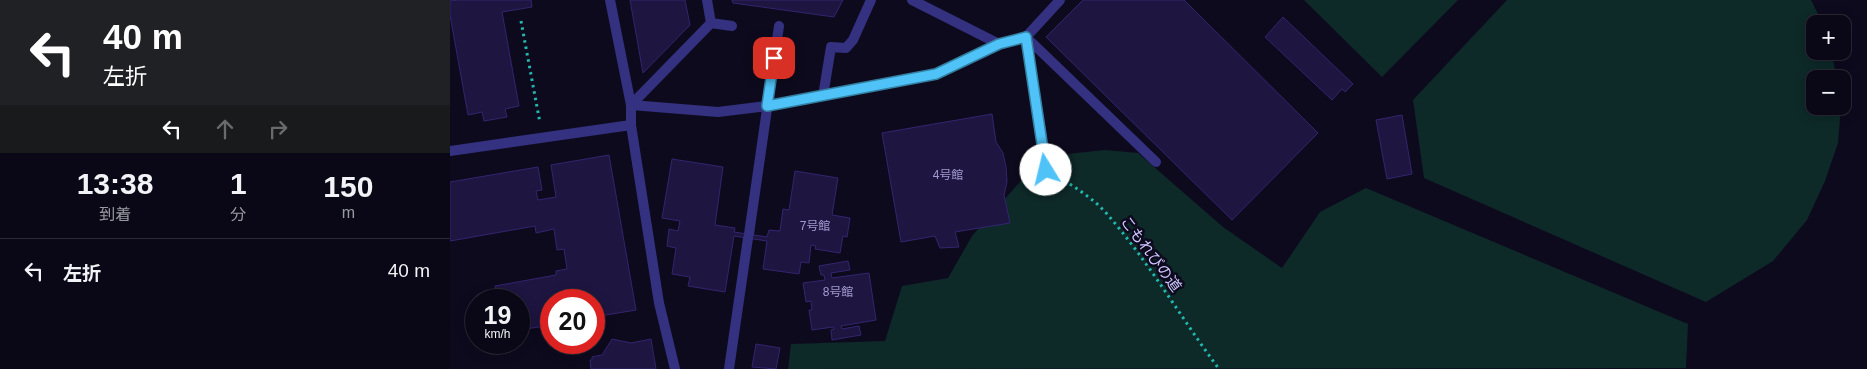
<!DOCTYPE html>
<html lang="ja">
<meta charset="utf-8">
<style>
body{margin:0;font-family:Arial,"Noto Sans JP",sans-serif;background:#181623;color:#f1f3f6;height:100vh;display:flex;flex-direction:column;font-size:19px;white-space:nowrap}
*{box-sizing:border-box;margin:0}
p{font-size:16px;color:#999aa1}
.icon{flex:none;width:28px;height:28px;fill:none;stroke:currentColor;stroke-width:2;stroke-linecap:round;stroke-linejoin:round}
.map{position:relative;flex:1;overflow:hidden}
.sheet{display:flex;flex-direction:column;background:#0a0816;width:450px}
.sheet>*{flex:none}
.top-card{background:#202124;color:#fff;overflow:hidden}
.fabs{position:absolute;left:1356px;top:15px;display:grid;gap:10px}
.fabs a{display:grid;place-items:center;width:45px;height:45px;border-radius:10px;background:#0a0816;box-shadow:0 2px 12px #0003,0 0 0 1px #2a2935;font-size:25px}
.speed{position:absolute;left:15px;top:289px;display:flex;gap:10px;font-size:25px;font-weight:700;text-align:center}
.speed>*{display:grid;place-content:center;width:65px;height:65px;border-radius:50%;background:#0a0816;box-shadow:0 2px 12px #0003,0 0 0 1px #2a2935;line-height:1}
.speed small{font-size:12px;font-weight:400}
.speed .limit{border:8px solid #d22;background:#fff;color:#111}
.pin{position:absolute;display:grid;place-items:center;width:42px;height:42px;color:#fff;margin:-21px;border-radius:10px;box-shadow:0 2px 8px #0006}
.me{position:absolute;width:55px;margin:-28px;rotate:351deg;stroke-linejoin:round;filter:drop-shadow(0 0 4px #0008)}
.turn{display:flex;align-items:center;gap:18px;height:105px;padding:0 20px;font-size:22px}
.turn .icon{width:65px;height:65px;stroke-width:2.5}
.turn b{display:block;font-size:35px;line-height:42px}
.lanes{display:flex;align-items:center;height:48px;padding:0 20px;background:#0003;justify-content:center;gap:25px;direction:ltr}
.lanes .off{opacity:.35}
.eta{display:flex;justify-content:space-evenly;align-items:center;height:85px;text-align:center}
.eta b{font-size:30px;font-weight:600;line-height:35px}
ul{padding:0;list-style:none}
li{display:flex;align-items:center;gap:15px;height:65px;padding:0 20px;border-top:1px solid #2a2935}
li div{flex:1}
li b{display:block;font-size:19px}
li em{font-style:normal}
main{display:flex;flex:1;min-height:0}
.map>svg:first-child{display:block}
.green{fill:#0d2928}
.building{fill:#1e1541;stroke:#33256f}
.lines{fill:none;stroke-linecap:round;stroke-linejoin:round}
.path{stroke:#23b8af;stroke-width:3;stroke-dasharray:2.5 4;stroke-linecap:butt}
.service{stroke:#343181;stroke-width:10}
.route-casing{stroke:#337fa1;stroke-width:12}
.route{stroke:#4fc3f7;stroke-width:9}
.labels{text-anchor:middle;stroke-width:5;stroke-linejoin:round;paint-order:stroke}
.number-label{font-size:12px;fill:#a29bd0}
.street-label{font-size:15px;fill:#cec8ff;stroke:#0e0a1e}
</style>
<main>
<section class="sheet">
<div class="top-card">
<div class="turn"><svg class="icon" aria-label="left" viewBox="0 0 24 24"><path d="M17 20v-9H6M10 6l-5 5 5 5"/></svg><div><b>40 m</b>左折</div></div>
<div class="lanes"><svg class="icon" aria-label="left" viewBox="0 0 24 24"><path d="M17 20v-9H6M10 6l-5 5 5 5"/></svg><svg class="icon off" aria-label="ahead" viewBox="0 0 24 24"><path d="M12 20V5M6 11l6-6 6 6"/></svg><svg class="icon off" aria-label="right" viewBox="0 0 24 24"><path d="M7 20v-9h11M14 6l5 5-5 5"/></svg></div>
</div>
<div class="eta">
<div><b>13:38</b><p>到着</p></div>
<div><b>1</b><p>分</p></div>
<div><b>150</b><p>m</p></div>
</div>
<ul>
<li><svg class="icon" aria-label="left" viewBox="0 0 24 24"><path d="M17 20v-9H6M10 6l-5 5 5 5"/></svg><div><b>左折</b></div><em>40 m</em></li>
</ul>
</section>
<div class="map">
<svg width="1417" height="369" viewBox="0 0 1417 369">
<rect width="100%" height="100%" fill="#0e0a1e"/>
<path class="green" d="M854,0H1008L932,77Z
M1057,0H1361L1373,24H1365V51H1381L1387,79H1365V106H1391L1388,143L1375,181L1357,220L1323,261L1256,302L974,178L963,100Z
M655,150L688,153L773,227L832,268L870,212L916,188L1238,324L1236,368L338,369L341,344L435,341L452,286L498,278L522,236L584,166L608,155Z"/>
<path class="building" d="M8,0H81L82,7L52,12L69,106L55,109L57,117L34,121L32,112L18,115L0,15V1Z
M180,0H235L240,25L193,73Z
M282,0H393L384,17L283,3Z
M633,0H734L868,133L782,220L596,37Z
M833,17L903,84L895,92L892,89L882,100L815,37Z
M542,114L546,142L553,153L556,167L557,182L554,195L560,223L505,232L509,247L490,248L485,236L451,242L432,133Z
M952,115L962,174L937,179L926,120Z
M159,155L186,310L144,317V300H101V325L69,330V300H48L45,286L106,275V271L117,269L114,249L107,250L104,229L86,233L85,226L0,241V182L88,167L92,190L86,191L88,200L106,197L101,165Z
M222,159L273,167L265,225L285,228L284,232L317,237L319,230L330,231L333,209L339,210L345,171L388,178L382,215L400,218L397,237L393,236L390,253L365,249L366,246L361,245L359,263L351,262L349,274L313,269L317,241L284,236L275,292L238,286L240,277L222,274L226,248L217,246L219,229L228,231L230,221L212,218Z
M398,261L400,270L381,273L382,278L419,273L426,320L391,326L392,329L409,326L411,335L382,340L381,330L384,329L383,327L362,330L359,310H362L361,301L356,302L353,283L375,280L374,275H371L369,266Z
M162,339L181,343L201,339L206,369H141L140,360H142V357L152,355Z
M306,344L330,348L326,369L302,367Z"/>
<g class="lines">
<path class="path" d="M71,21L90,123
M609,177C626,188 644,199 657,214C699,262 731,318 769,369"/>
<path class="service" d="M160,0L181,105V125L209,303L225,369
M257,0L261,23
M462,0L549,44
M576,37L706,162
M576,37L597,170
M373,96L381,47L396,48L403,40L421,0
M181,105L268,112L317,106L486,74L549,44L576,37L610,0
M181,105L261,23L282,26
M0,151L181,125
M299,234L329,26
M279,369L298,238"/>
</g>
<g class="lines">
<defs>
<path id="route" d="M324,58L317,106L486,74L549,44L576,37L596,170"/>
</defs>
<use href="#route" class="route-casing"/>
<use href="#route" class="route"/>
</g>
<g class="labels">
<g class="number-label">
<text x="498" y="179">4号館</text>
<text x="365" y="230">7号館</text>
<text x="388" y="296">8号館</text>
</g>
<g class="street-label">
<text transform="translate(701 254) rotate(53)" y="5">こもれびの道</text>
</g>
</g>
</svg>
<div class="fabs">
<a>+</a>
<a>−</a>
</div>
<div class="speed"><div>19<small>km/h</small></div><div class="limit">20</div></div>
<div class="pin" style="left:324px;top:58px;background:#d93025"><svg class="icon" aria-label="arrive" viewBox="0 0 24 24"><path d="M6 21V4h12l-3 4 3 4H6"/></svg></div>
<svg class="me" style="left:596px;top:170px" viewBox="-20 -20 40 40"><circle r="19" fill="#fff"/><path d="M0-13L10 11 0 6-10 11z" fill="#4fc3f7"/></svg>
</div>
</main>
